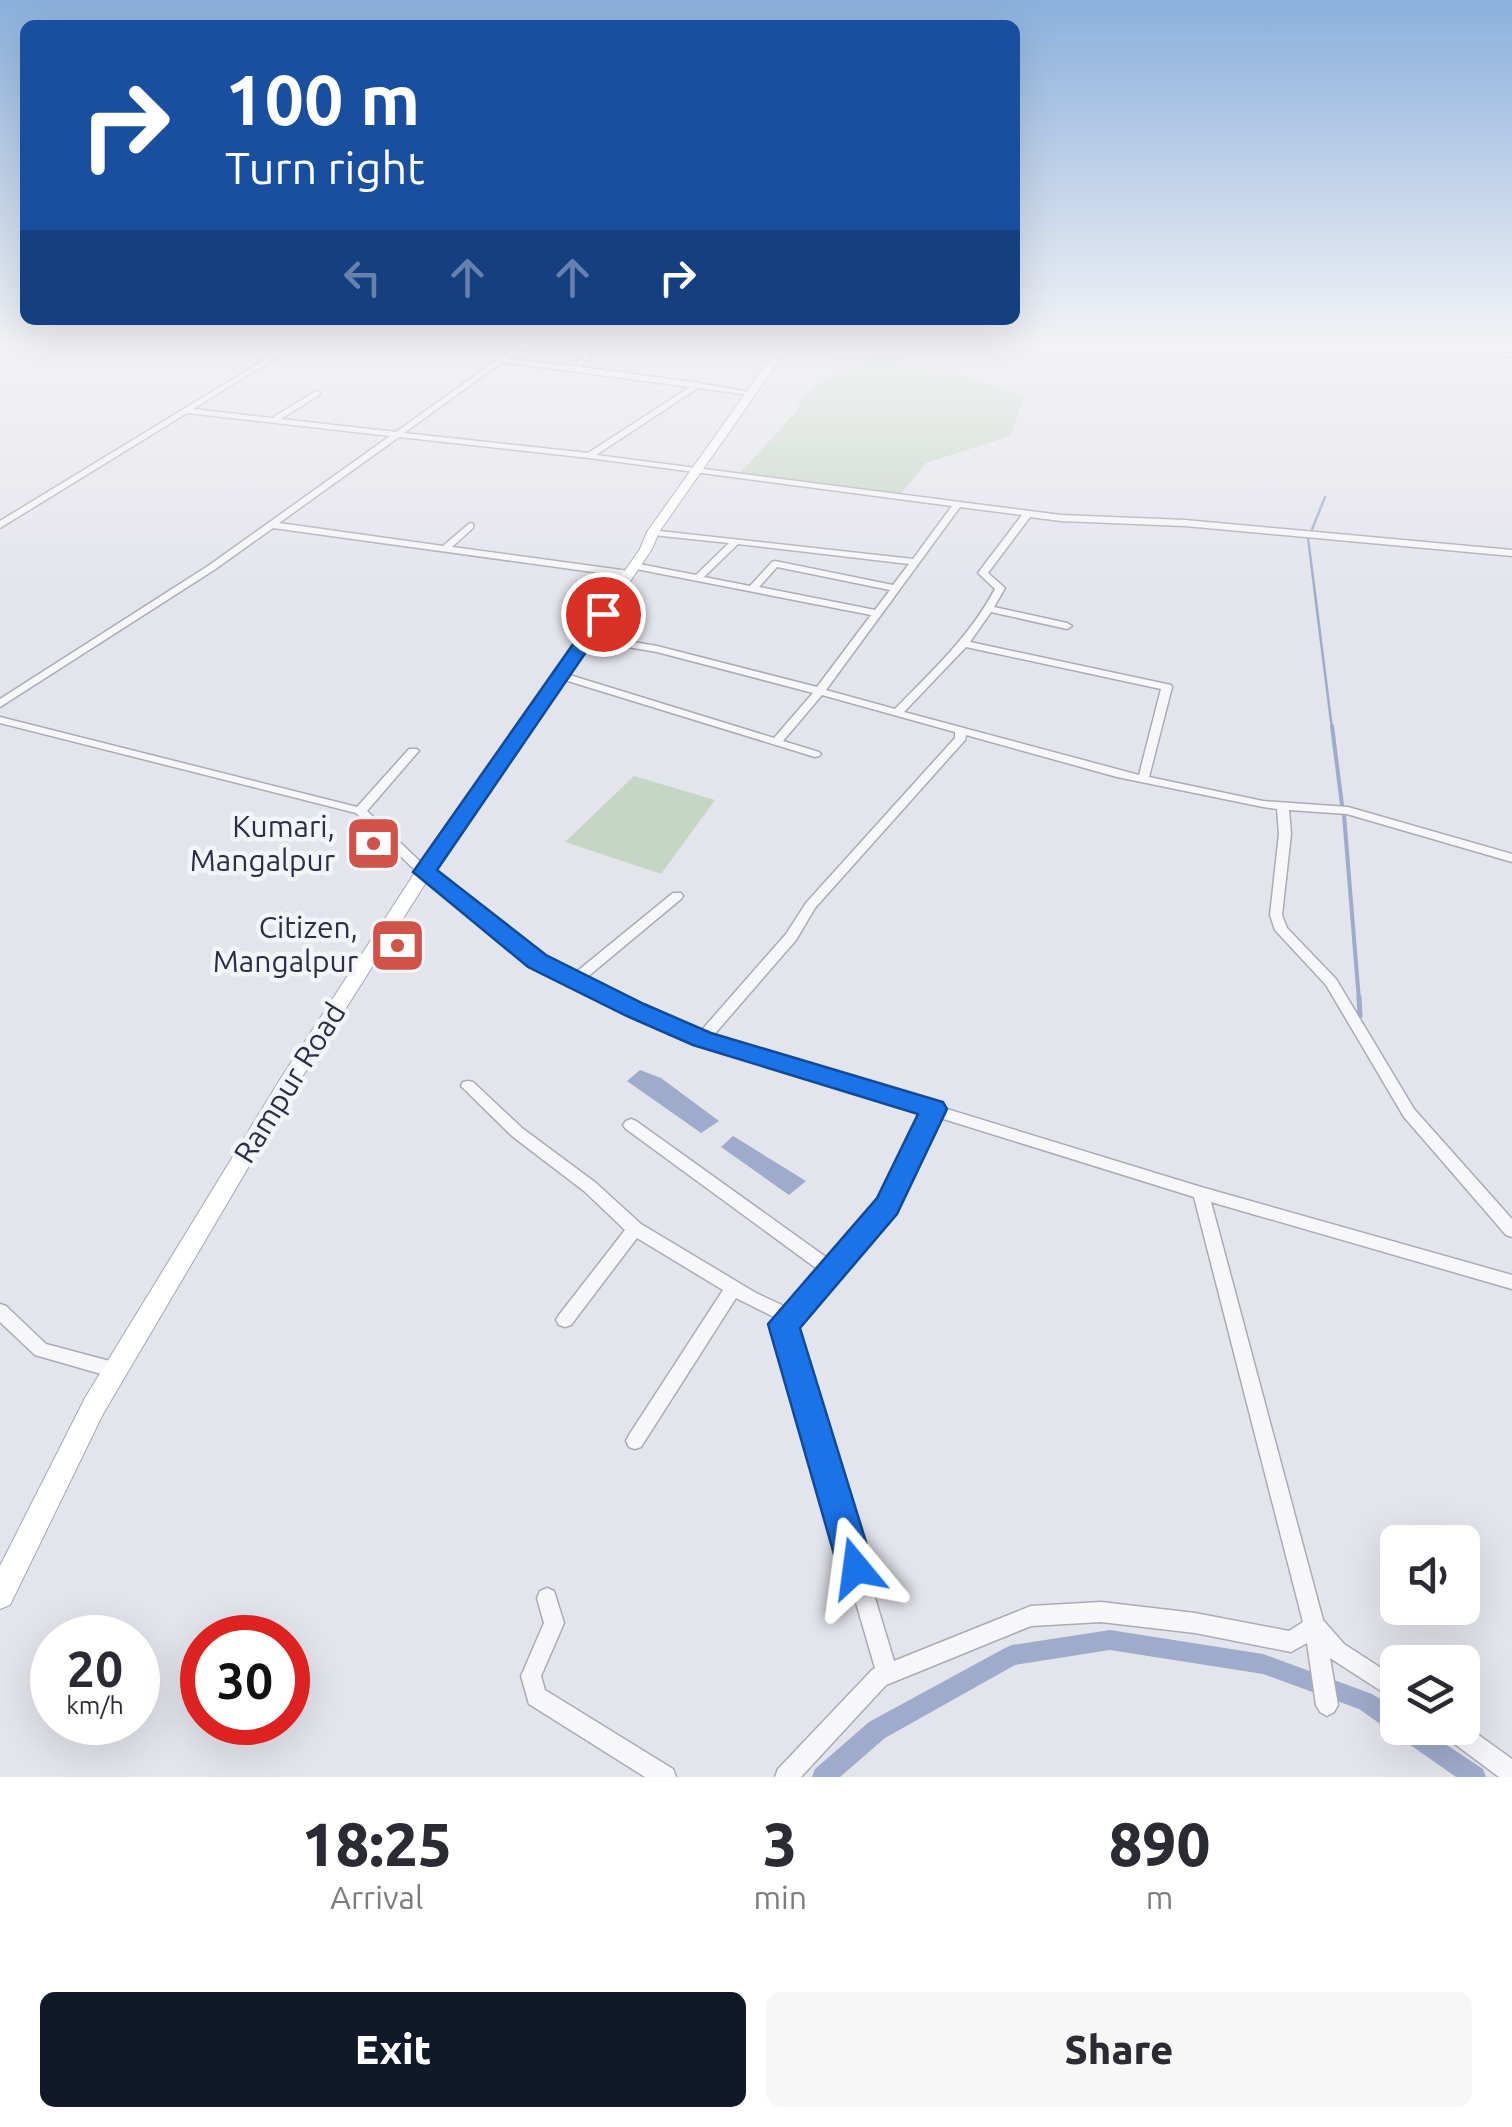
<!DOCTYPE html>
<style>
body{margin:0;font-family:Ubuntu,sans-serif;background:#f7f7f7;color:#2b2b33;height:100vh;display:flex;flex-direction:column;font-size:38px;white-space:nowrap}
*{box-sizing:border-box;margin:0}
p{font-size:32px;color:#7c7c81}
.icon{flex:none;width:55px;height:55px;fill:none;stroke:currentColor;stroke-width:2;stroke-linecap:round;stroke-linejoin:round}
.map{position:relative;height:1777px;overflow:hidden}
.sheet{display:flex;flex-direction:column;background:#fff;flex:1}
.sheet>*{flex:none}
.hud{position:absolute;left:20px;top:20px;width:1000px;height:305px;border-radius:15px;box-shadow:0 10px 40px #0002;background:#1a4fa0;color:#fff;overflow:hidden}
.controls{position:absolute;left:1380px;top:1525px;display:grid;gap:20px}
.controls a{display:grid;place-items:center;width:100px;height:100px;border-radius:15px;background:#fff;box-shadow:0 10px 40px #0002;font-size:50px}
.speed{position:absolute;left:30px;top:1615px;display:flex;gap:20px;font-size:50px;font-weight:700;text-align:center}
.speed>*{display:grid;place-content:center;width:130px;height:130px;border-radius:50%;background:#fff;box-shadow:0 10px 40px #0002;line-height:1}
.speed small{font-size:25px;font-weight:400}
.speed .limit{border:15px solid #d22;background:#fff;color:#111}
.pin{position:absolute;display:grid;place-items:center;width:85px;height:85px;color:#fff;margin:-42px;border:5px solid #fff;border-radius:50%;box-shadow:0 2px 10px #0007}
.me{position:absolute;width:110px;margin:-55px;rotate:344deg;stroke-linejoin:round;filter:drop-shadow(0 0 8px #0008)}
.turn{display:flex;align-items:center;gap:35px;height:210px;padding:0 40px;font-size:45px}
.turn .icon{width:130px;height:130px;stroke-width:2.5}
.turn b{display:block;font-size:70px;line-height:85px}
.lanes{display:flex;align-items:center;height:95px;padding:0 40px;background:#0003;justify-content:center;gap:50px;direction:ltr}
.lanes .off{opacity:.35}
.eta{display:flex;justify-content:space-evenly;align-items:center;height:170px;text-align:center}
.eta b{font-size:60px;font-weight:800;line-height:70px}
.action{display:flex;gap:20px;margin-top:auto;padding:20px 40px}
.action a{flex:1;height:115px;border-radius:15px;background:#111827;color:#fff;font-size:40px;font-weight:800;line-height:115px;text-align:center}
.action a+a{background:#f7f7f7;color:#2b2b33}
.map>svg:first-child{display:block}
.green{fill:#c6d6c5}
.water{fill:#9fabcb}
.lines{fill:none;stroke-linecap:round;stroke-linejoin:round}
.stream-far2{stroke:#9fabcb;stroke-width:2.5}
.stream-far1{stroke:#9fabcb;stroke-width:4}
.stream{stroke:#9fabcb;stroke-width:5}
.canal{fill:#9fabcb;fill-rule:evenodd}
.minor-casing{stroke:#a9abb7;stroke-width:3}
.major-casing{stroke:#a3a7b8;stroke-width:2}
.minor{fill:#f7f7fa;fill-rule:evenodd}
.major{fill:#fff;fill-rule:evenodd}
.route{fill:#1a73e8;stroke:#114b97;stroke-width:2.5}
.labels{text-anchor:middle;stroke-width:9;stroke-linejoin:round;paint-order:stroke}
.poi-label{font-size:30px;fill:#2b2f45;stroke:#f4f5f9;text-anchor:end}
.street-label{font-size:30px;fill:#2b2f45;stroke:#f4f5f9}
</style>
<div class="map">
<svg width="1512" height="1777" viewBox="0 0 1512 1777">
<rect width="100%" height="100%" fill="#e4e5ec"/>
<path class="green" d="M789,349L869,359L867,353L871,349L908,355L897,364L955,373L1025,396L1010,436L926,463L900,495L739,474L797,411L801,398L826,379L865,363L785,352Z
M634,776L715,800L661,874L565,842Z"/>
<path class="water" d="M640,1070L661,1078L719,1121L701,1133L627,1081Z
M733,1136L806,1181L789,1195L721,1147Z"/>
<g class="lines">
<path class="stream-far2" d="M1311,532L1325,497
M1308,538L1332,729"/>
<path class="stream-far1" d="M1332,726L1342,805
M1344,815L1359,1000"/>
<path class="stream" d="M1359,997L1360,1016"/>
<path class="canal" d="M1110,1630L1263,1654L1372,1694L1398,1710V1728H1421L1483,1769L1486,1777H1456L1359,1709L1263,1674L1110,1650L1015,1665L885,1738L840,1777H812L815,1769L869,1722L1005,1648L1012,1645Z"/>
<defs>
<path id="minor" d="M289,345H296L193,409L272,418L316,391L320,393L319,395L281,419L396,432L518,345L587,351L592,356L580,366L582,367L698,383L754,393L750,395L698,388L596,455L1061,515L1185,520L1512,550V556L1185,526L1061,521L1030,517L988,573L1005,588L994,607L1067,623L1072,626L1067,629L991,612L970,642L1171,685L1172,687L1149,777L1263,801L1348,807L1512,854V862L1347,814L1289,810L1291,834L1282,915L1287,928L1336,979L1414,1109L1512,1219V1237L1506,1235L1404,1117L1326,985L1275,930L1270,915L1279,834L1277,809L1263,807L1117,777L966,735L965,740L815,908L796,940L712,1037L1201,1187L1512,1275V1289L1211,1202L1323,1620L1344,1644L1398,1679V1702L1330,1658L1338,1705L1334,1712L1327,1716L1320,1712L1316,1705L1307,1643L1291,1652L1195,1633L1101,1622L1031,1626L886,1685L801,1777H775L778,1769L872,1670L875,1668L775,1324L778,1319L736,1298L641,1447L635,1449L629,1447L626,1441L629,1435L723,1290L637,1238L571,1325L565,1327L559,1325L556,1320L559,1315L625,1230L584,1191L512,1136L461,1086L463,1082L468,1081L473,1082L522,1128L596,1183L641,1224L756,1293L788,1308L820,1271L626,1129L623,1125L626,1121L631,1119L636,1121L830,1260L881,1202L924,1113L697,1043L532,964L420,875L356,813L0,723V717L357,807L409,749H417L419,751L417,753L367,811L428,869L542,958L575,973L673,893H681L683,896L681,899L586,978L700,1032L786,934L806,903L955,738V732L822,695L783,741L819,752L821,754L819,756L815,757L555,677L554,675L559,672L563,673L774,738L813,693L657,652L586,640L581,637L586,634L657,646L817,687L871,615L631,568V564L634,563L696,575L729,543L653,535L650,534V530L913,559L952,506L589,458L399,437L279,523L443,546L470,523L473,524V528L452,547L629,571L634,574L629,577L273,528L214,570L0,707V699L208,566L390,436L187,413L0,528V521ZM521,349L585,355V356L573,366L507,359ZM502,362L690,387L588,453L404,433ZM960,507L1022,515L978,573L995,589C970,636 933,670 895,709L826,690ZM738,544L909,564L893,585L775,561L772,562L750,586L704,577ZM777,567L890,590L875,610L759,587ZM966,647L1161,689L1139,775L904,712ZM937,1117L1194,1197L1303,1622L1289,1631L1195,1613L1101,1602L1031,1606L894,1661L793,1326L893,1210Z
M1431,345H1448L1512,353V357L1434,347Z
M0,1304L6,1306L46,1344L121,1364L124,1370L121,1376L115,1378L35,1355L0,1322Z
M547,1588L554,1591L564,1623L541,1676L545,1690L673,1769L676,1777H645L529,1704L521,1676L544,1623L537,1598L540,1591Z
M1462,1723L1512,1759V1777H1499L1444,1736L1441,1728H1462Z"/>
<path id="major" d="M780,345H790L659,532L652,549L432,873L295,1088L103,1414L10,1605L0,1609V1566L85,1398L281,1078L418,868L640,549L647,532Z"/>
</defs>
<use href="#minor" class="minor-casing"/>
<use href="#major" class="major-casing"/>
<use href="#minor" class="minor"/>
<use href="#major" class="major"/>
</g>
<linearGradient id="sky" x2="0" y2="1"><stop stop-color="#8bb0dc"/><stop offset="0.58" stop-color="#f3f3f6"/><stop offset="1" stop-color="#f3f3f6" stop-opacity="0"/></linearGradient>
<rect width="1512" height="594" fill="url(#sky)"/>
<path class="route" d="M603,609L612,614L437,870L546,955L644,1004L711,1033L943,1102L947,1109L897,1214L800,1328L874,1568L869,1581L856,1586L844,1581L838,1568L768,1324L877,1198L918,1114L693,1045L627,1016L528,967L413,872L597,610Z"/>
<defs>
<symbol id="bank-square" viewBox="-11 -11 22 22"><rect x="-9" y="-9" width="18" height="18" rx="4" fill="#d0534a" stroke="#f4f5f9"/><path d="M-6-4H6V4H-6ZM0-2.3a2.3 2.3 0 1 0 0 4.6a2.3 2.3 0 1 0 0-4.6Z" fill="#fff"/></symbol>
</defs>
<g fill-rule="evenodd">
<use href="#bank-square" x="342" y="812" width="63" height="63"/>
<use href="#bank-square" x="366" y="914" width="63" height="63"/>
</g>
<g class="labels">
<g class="poi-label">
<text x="335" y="837">Kumari,<tspan x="335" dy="34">Mangalpur</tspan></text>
<text x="358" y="938">Citizen,<tspan x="358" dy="34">Mangalpur</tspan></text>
</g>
<g class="street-label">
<text transform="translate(290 1083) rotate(-58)" y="10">Rampur Road</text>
</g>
</g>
</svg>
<div class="controls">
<a><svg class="icon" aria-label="sound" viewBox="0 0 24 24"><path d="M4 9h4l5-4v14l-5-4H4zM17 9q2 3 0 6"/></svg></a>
<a><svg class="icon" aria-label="layers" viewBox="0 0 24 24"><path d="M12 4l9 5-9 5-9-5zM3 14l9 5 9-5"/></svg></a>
</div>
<div class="speed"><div>20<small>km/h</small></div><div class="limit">30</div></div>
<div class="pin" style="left:603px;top:614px;background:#d93025"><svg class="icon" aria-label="arrive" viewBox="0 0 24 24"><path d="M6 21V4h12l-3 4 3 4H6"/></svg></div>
<svg class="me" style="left:856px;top:1568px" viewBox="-20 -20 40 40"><path d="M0-17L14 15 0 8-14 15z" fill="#1a73e8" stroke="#fff" stroke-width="4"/></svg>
<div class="hud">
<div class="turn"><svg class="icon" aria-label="right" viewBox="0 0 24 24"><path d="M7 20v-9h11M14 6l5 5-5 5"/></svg><div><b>100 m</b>Turn right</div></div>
<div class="lanes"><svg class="icon off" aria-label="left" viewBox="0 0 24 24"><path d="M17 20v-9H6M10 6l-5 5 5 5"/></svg><svg class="icon off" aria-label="ahead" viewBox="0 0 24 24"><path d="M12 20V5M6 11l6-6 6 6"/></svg><svg class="icon off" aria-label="ahead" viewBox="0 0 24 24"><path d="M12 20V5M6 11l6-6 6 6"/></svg><svg class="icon" aria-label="right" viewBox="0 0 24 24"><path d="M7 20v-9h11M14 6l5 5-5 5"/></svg></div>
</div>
</div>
<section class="sheet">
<div class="eta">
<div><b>18:25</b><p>Arrival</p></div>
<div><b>3</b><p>min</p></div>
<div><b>890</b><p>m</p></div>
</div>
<div class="action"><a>Exit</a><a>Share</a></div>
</section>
